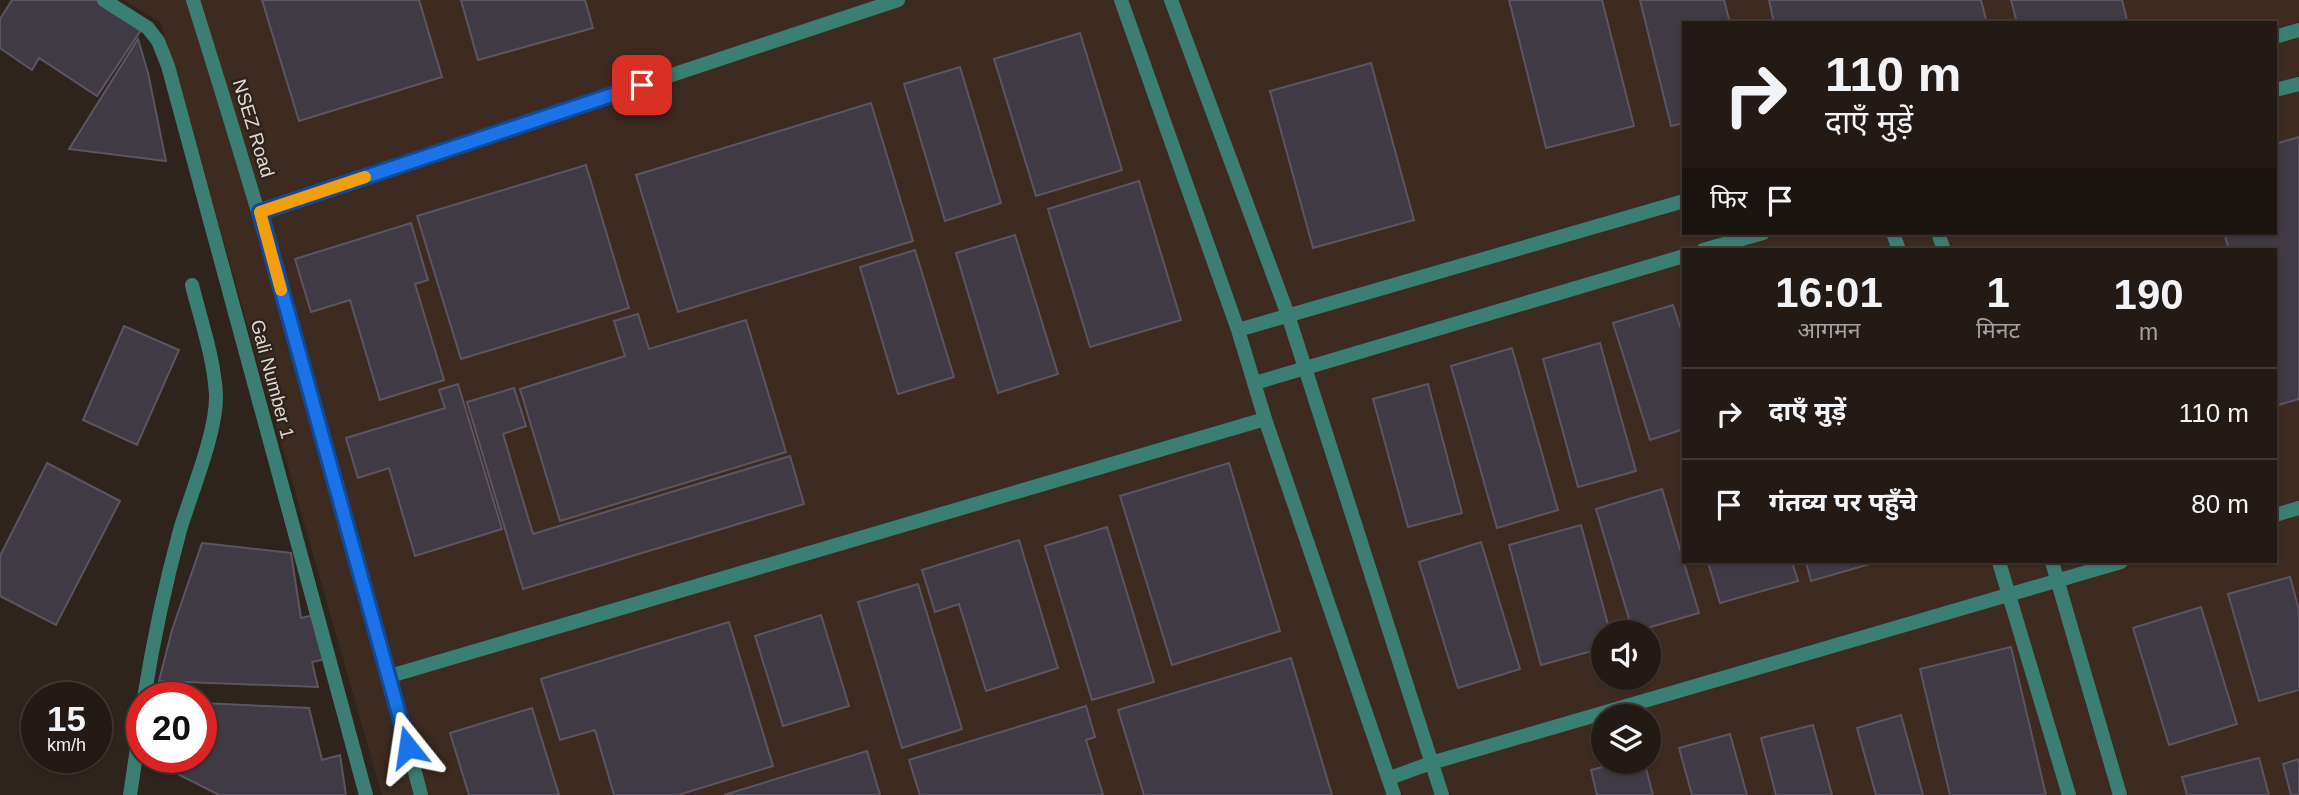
<!DOCTYPE html>
<html lang="hi">
<meta charset="utf-8">
<style>
body{margin:0;font-family:Arial,"Noto Sans Devanagari",sans-serif;background:#2b231f;color:#f1f3f6;height:100vh;display:flex;flex-direction:column;font-size:26px;white-space:nowrap}
*{box-sizing:border-box;margin:0}
p{font-size:23px;color:#a3a1a1}
.icon{flex:none;width:38px;height:38px;fill:none;stroke:currentColor;stroke-width:2;stroke-linecap:round;stroke-linejoin:round}
.map{position:relative;flex:1;overflow:hidden}
.details{position:absolute;left:1682px;top:248px;width:595px;height:315px;display:flex;flex-direction:column;background:#231a16;border-radius:0px;box-shadow:0 2px 5px #0004,0 0 0 2px #403835}
.details>*{flex:none}
.hud{position:absolute;left:1682px;top:21px;width:595px;height:214px;border-radius:0px;box-shadow:0 2px 5px #0004,0 0 0 2px #403835;background:#231a16;color:#f1f3f6;overflow:hidden}
.controls{position:absolute;left:1591px;top:620px;display:grid;gap:14px}
.controls a{display:grid;place-items:center;width:70px;height:70px;border-radius:50%;background:#231a16;box-shadow:0 2px 5px #0004,0 0 0 2px #403835;font-size:35px}
.speed{position:absolute;left:21px;top:682px;display:flex;gap:14px;font-size:35px;font-weight:700;text-align:center}
.speed>*{display:grid;place-content:center;width:91px;height:91px;border-radius:50%;background:#231a16;box-shadow:0 2px 5px #0004,0 0 0 2px #403835;line-height:1}
.speed small{font-size:18px;font-weight:400}
.speed .limit{border:10px solid #d22;background:#fff;color:#111}
.pin{position:absolute;display:grid;place-items:center;width:60px;height:60px;color:#fff;margin:-30px;border-radius:14px;box-shadow:0 4px 10px #0006}
.me{position:absolute;width:77px;margin:-38px;rotate:345deg;stroke-linejoin:round;filter:drop-shadow(0 0 5px #0008)}
.turn{display:flex;align-items:center;gap:24px;height:147px;padding:0 28px;font-size:32px}
.turn .icon{width:91px;height:91px;stroke-width:2.5}
.turn b{display:block;font-size:49px;line-height:60px}
.then{display:flex;align-items:center;height:66px;padding:0 28px;background:#0003;gap:14px;font-size:26px}
.eta{display:flex;justify-content:space-evenly;align-items:center;height:119px;text-align:center}
.eta b{font-size:42px;font-weight:600;line-height:49px}
ul{padding:0;list-style:none}
li{display:flex;align-items:center;gap:21px;height:91px;padding:0 28px;border-top:2px solid #403835}
li div{flex:1}
li b{display:block;font-size:26px}
li em{font-style:normal}
.map>svg:first-child{display:block}
.built{fill:#3d2b21;fill-rule:evenodd}
.building{fill:#403a45;stroke:#5b5461;stroke-width:2}
.lines{fill:none;stroke-linecap:round;stroke-linejoin:round}
.lane{stroke:#3b7f74;stroke-width:14}
.street{stroke:#3b7f74;stroke-width:14}
.route-casing{stroke:#114b97;stroke-width:18}
.route{stroke:#1a73e8;stroke-width:12}
.slow{stroke:#f59e0b;stroke-width:12}
.labels{text-anchor:middle;stroke-width:5;stroke-linejoin:round;paint-order:stroke}
.street-label{font-size:19px;fill:#e1d9d5;stroke:#2f231d}
</style>
<div class="map">
<svg width="2299" height="795" viewBox="0 0 2299 795">
<rect width="100%" height="100%" fill="#2f231d"/>
<path class="built" d="M124,0H2299V795H382L161,23ZM1684,23H2275V233H1684ZM1684,250H2275V562H1684ZM1603,632H1648V677H1603ZM1603,716H1648V761H1603Z"/>
<path class="building" d="M12,0H96L141,30L97,96L39,58L32,70L0,48V19Z
M262,0H419L442,77L299,121Z
M461,0H585L593,28L478,60Z
M1509,0H1602L1634,126L1546,148Z
M1640,0H1724L1730,23H1684V123L1671,126Z
M1769,0H1981L1987,23H1774Z
M2011,0H2122L2127,20L2117,23H2017Z
M1080,33L1122,170L1036,196L994,59Z
M138,39L148,73L166,161L69,149Z
M1371,63L1414,220L1313,248L1270,91Z
M960,67L1001,203L945,221L904,84Z
M871,103L913,241L678,312L636,175Z
M2299,137V399L2275,406V250H2229L2224,233H2275V144Z
M586,165L629,308L461,359L417,216Z
M1139,181L1181,320L1090,347L1048,209Z
M411,223L428,280L415,284L444,380L380,400L350,300L311,312L295,259Z
M1015,235L1058,374L998,393L956,253Z
M915,250L954,377L898,394L860,267Z
M1673,305L1684,339V429L1650,440L1613,323Z
M638,314L649,349L746,320L786,452L560,521L520,389L625,356L614,321Z
M124,326L179,350L137,445L83,420Z
M1600,343L1636,471L1578,487L1543,359Z
M1512,348L1558,510L1497,528L1451,366Z
M458,384L502,529L415,556L389,468L358,478L346,438L445,408L439,390Z
M1428,384L1462,513L1408,527L1373,399Z
M514,388L526,426L503,434L533,534L790,456L804,504L523,589L467,402Z
M47,463L120,501L56,625L0,596V556Z
M1229,463L1280,631L1172,665L1120,496Z
M1662,489L1699,613L1633,632L1596,509Z
M1581,525L1610,632H1603V648L1541,665L1509,545Z
M1107,527L1154,682L1092,700L1045,546Z
M1019,540L1058,668L986,691L959,604L935,612L922,570Z
M1481,542L1520,669L1458,688L1419,562Z
M202,543L291,553L301,618L319,614L330,658L312,662L318,687L159,681L172,630Z
M1708,562H1792L1798,581L1720,603Z
M1806,562H1877L1811,581Z
M2290,577L2299,610V690L2259,701L2228,594Z
M918,584L962,729L902,748L858,602Z
M2201,607L2237,724L2169,745L2133,628Z
M821,615L849,706L783,726L755,636Z
M729,622L773,766L678,795H614L595,730L560,740L541,679Z
M2011,647L2046,795H1950L1920,669Z
M1291,658L1332,795H1144L1118,710Z
M201,703L309,708L322,760L340,755L346,795H219L146,758H201Z
M1086,706L1095,737L1086,740L1103,795H920L909,760Z
M532,708L559,795H469L450,733Z
M1901,715L1923,795H1876L1857,728Z
M1813,725L1832,795H1776L1761,738Z
M1730,734L1747,795H1692L1679,748Z
M867,751L880,795H724Z
M2259,758L2269,795H2187L2182,777Z
M2299,759V795H2291L2283,764Z
M1626,761H1644L1653,795H1597L1591,770Z"/>
<g class="lines">
<path class="lane" d="M193,0C276,263 351,528 421,795
M1121,0L1238,330L1265,419L1394,795
M1171,0L1288,315L1442,795
M2275,37L2299,30
M2275,90L2299,84
M259,212L898,0
M1893,233L1899,250
M1938,233L1944,250
M1703,250L1763,233
M1238,330L1684,201
M1255,383L1684,256
M2275,515L2299,508
M1999,562L2069,795
M2052,562L2120,795
M390,676L1265,419
M1390,778L1431,763L2121,562"/>
<path class="street" d="M104,0L148,28L158,41L168,66L366,795
M144,698C153,642 165,585 180,530C191,493 217,432 216,395C214,358 201,321 192,285
M130,795L142,715"/>
</g>
<g class="lines">
<defs>
<path id="route" d="M408,747L260,212L642,85"/>
</defs>
<use href="#route" class="route-casing"/>
<use href="#route" class="route"/>
<path class="slow" d="M281,290L260,212L365,177"/>
</g>
<g class="labels">
<g class="street-label">
<text transform="translate(254 128) rotate(73)" y="7">NSEZ Road</text>
<text transform="translate(273 379) rotate(75)" y="7">Gali Number 1</text>
</g>
</g>
</svg>
<div class="controls">
<a><svg class="icon" aria-label="sound" viewBox="0 0 24 24"><path d="M4 9h4l5-4v14l-5-4H4zM17 9q2 3 0 6"/></svg></a>
<a><svg class="icon" aria-label="layers" viewBox="0 0 24 24"><path d="M12 4l9 5-9 5-9-5zM3 14l9 5 9-5"/></svg></a>
</div>
<div class="speed"><div>15<small>km/h</small></div><div class="limit">20</div></div>
<div class="pin" style="left:642px;top:85px;background:#d93025"><svg class="icon" aria-label="arrive" viewBox="0 0 24 24"><path d="M6 21V4h12l-3 4 3 4H6"/></svg></div>
<svg class="me" style="left:408px;top:747px" viewBox="-20 -20 40 40"><path d="M0-17L14 15 0 8-14 15z" fill="#1a73e8" stroke="#fff" stroke-width="4"/></svg>
<div class="hud">
<div class="turn"><svg class="icon" aria-label="right" viewBox="0 0 24 24"><path d="M7 20v-9h11M14 6l5 5-5 5"/></svg><div><b>110 m</b>दाएँ मुड़ें</div></div>
<div class="then">फिर<svg class="icon" aria-label="arrive" viewBox="0 0 24 24"><path d="M6 21V4h12l-3 4 3 4H6"/></svg></div>
</div>
<section class="details">
<div class="eta">
<div><b>16:01</b><p>आगमन</p></div>
<div><b>1</b><p>मिनट</p></div>
<div><b>190</b><p>m</p></div>
</div>
<ul>
<li><svg class="icon" aria-label="right" viewBox="0 0 24 24"><path d="M7 20v-9h11M14 6l5 5-5 5"/></svg><div><b>दाएँ मुड़ें</b></div><em>110 m</em></li>
<li><svg class="icon" aria-label="arrive" viewBox="0 0 24 24"><path d="M6 21V4h12l-3 4 3 4H6"/></svg><div><b>गंतव्य पर पहुँचे</b></div><em>80 m</em></li>
</ul>
</section>
</div>
